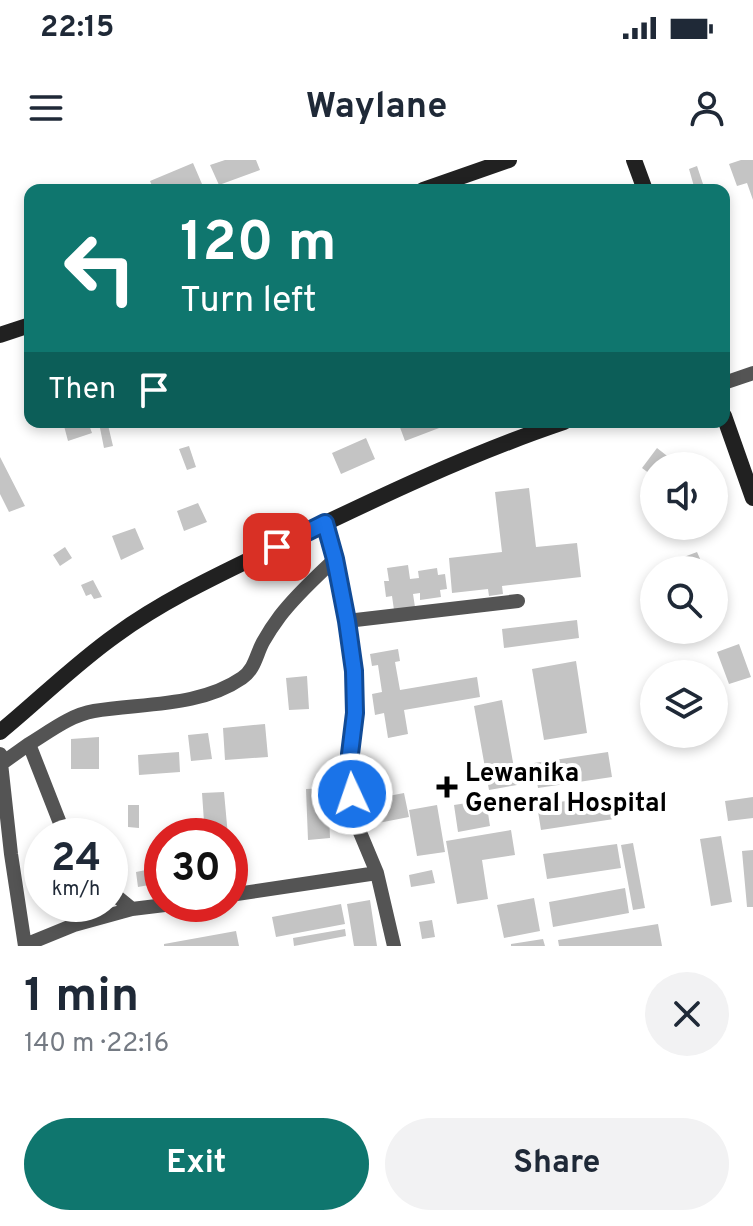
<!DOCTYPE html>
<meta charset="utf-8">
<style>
body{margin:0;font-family:Overpass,sans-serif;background:#f2f2f3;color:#1f2937;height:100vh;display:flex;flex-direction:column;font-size:30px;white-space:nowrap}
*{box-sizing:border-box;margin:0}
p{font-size:26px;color:#747a83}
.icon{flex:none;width:44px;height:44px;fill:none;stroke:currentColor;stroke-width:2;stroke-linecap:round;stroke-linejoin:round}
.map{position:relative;height:786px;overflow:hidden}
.drawer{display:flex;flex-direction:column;background:#fff;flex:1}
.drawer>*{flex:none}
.hud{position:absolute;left:24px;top:24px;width:706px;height:244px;border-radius:16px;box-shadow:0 4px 12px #0003;background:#0f766e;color:#fff;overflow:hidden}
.controls{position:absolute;left:640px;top:292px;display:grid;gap:16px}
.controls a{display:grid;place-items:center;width:88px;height:88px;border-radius:50%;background:#fff;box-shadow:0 4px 12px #0003;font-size:40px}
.speed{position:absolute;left:24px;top:658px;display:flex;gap:16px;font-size:40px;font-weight:700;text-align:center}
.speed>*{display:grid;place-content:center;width:104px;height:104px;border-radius:50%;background:#fff;box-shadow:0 4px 12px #0003;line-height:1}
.speed small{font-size:20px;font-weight:400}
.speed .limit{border:12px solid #d22;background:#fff;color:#111}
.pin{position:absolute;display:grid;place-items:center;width:68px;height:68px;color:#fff;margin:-34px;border-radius:16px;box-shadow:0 4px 12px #0006}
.me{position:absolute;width:88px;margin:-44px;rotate:357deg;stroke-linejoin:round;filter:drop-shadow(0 0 6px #0008)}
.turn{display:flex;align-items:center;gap:28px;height:168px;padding:0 24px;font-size:36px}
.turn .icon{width:104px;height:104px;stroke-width:2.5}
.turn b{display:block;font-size:56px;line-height:68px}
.then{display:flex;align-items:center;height:76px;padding:0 24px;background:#0003;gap:16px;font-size:30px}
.round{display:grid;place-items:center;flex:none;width:84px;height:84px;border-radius:42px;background:#f2f2f3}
.overview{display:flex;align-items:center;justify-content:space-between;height:136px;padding:0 24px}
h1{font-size:48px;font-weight:700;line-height:60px}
.cta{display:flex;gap:16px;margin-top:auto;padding:16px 24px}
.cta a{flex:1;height:92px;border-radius:48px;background:#0f766e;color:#fff;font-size:32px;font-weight:700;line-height:92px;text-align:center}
.cta a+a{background:#f2f2f3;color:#1f2937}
.status{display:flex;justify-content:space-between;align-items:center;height:56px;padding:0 40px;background:#fff;direction:ltr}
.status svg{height:22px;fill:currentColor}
header{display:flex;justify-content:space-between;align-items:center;height:104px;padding:0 24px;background:#fff;font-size:36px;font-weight:700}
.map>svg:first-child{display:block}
.building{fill:#c4c4c4}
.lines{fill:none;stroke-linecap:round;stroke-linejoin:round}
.street{stroke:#545454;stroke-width:14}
.secondary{stroke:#212121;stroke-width:16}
.route-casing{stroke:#114b97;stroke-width:20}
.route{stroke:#1a73e8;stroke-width:14}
.poi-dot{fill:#000;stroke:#fff;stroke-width:3}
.labels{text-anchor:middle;stroke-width:8;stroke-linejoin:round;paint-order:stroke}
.poi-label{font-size:26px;font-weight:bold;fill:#000;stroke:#fff;text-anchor:start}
</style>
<div class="status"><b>22:15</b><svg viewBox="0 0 49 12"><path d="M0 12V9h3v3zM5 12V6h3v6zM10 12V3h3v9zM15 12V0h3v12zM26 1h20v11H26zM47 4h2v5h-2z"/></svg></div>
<header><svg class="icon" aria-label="menu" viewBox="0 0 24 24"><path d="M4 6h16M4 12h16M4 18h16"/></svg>Waylane<svg class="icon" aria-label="person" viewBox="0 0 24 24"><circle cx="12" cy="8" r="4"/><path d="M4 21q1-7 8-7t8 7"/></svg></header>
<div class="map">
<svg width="753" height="786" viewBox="0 0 753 786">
<rect width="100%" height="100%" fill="#fff"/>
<path class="building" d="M225,0H256L260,10L219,25L210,5Z
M741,0H753V40L747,23L737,26L729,4Z
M193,3L202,24L187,30H154L150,21Z
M697,6L705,30H695L689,9Z
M63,262H88L92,273L68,281Z
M398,262H407L408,264L413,262H445L447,265L405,281Z
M108,265L113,286L104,288L100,268Z
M366,278L375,299L341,314L332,293Z
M189,286L196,307L187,310L179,289Z
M657,288L680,306H654V317L642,308Z
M0,297L25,346L9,352L0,334Z
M529,328L536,387L577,383L581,417L502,426L503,434L489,436L488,429L452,433L449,398L502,392L495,332Z
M198,343L207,362L184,371L177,351Z
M135,368L144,389L121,400L112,376Z
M65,387L72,398L60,406L53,395Z
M697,392L705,410H680L676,400Z
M408,405L410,419L419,418L418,411L437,408L438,415L445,414L447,429L440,430L441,437L420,440V433L413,434L415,447L394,450L392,436L386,437L384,421H389L387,408Z
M93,420L102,437L94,439L91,434L86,436L81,425Z
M577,460L579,478L504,488L502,469Z
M739,484L751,517L729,524L717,492Z
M398,489L400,501L395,502L400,530L477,517L480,537L404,550L408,574L388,578L384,553L375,555L372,534L382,532L378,505L372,506L370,494Z
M576,501L587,573L544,580L532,509Z
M307,516L309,549L289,550L286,518Z
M502,540L517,625L489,630L474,546Z
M265,564L268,597L225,600L223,568Z
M208,573L212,599L191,601L188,575Z
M99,577V609H71V579Z
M179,592L180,612L139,615L138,595Z
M608,592L612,617L538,628L534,603Z
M328,628L330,678L308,680L306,629Z
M224,632L228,676H205L202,633Z
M404,633L409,657L373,664L368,640Z
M610,635L614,659L541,670L537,645Z
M753,637V658L728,661L725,641Z
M486,640L490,666L458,672L454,645Z
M128,645H139V668L128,667Z
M437,645L445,692L417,696L409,650Z
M511,670L515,695L482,700L488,739L457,744L446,681Z
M721,676L732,742L711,746L700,679Z
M633,683L645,748L633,750L621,685Z
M617,684L621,708L547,719L543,694Z
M753,690V747H747L742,691Z
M146,710L149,725L138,727L136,712Z
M432,710L435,723L411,727L409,715Z
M625,728L629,753L553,767L549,742Z
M534,738L540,771L504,778L497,745Z
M370,740L377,786H354L347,744Z
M341,744L345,764L276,777L272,757Z
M432,760L435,777L422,779L419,762Z
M658,764L662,786H559L558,780Z
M345,769L346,776L294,786L293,778Z
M236,771L239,786H164V784Z
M543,779L545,786H511V784Z"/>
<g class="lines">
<path class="street" d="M724,223L753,213
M325,363L335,399L354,511L355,553L350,594L352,634L359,670L377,713L394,786
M347,461L518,441
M29,584C49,572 70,555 94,551C143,543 200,547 242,518C255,509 256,495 263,482C268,473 274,464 280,456C296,435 316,417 335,399
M0,594L11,694L25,786
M1,604L29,584L65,676
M110,731L132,749
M230,735L377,713
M25,785L74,765L132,749L173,744"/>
<path class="secondary" d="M634,0L645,30
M423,30L509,0
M0,175L30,165
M724,256L753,338
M0,572C39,540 75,504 116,475C168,437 229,410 286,382C377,338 469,294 564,262"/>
</g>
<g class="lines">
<defs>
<path id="route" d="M277,387L325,363L335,399L347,461L354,511L355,553L350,594L352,634"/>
</defs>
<use href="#route" class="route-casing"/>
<use href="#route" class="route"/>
</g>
<path class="poi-dot" d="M443 615h8v8h8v8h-8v8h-8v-8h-8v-8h8z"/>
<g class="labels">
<g class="poi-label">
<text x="465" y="621">Lewanika<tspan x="465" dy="30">General Hospital</tspan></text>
</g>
</g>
</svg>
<div class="controls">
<a><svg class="icon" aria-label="sound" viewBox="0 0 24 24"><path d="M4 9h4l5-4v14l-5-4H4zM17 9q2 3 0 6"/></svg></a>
<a><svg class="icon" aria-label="search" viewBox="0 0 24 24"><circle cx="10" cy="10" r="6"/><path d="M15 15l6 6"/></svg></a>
<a><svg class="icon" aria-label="layers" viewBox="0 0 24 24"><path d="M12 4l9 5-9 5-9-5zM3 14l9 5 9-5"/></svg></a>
</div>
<div class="speed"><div>24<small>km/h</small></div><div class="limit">30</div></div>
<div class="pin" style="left:277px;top:387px;background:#d93025"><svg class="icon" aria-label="arrive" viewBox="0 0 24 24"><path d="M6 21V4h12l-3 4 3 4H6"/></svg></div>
<svg class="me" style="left:352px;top:634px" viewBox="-20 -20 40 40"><circle r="17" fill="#1a73e8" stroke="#fff" stroke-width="3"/><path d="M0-11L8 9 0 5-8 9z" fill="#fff"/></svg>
<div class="hud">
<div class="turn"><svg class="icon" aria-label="left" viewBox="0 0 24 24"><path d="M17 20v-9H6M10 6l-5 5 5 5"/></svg><div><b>120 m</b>Turn left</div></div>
<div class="then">Then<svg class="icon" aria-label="arrive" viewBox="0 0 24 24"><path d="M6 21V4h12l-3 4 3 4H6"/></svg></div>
</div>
</div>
<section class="drawer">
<div class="overview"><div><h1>1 min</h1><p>140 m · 22:16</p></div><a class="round"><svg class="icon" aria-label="close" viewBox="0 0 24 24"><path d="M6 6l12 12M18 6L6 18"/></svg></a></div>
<div class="cta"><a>Exit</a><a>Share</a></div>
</section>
